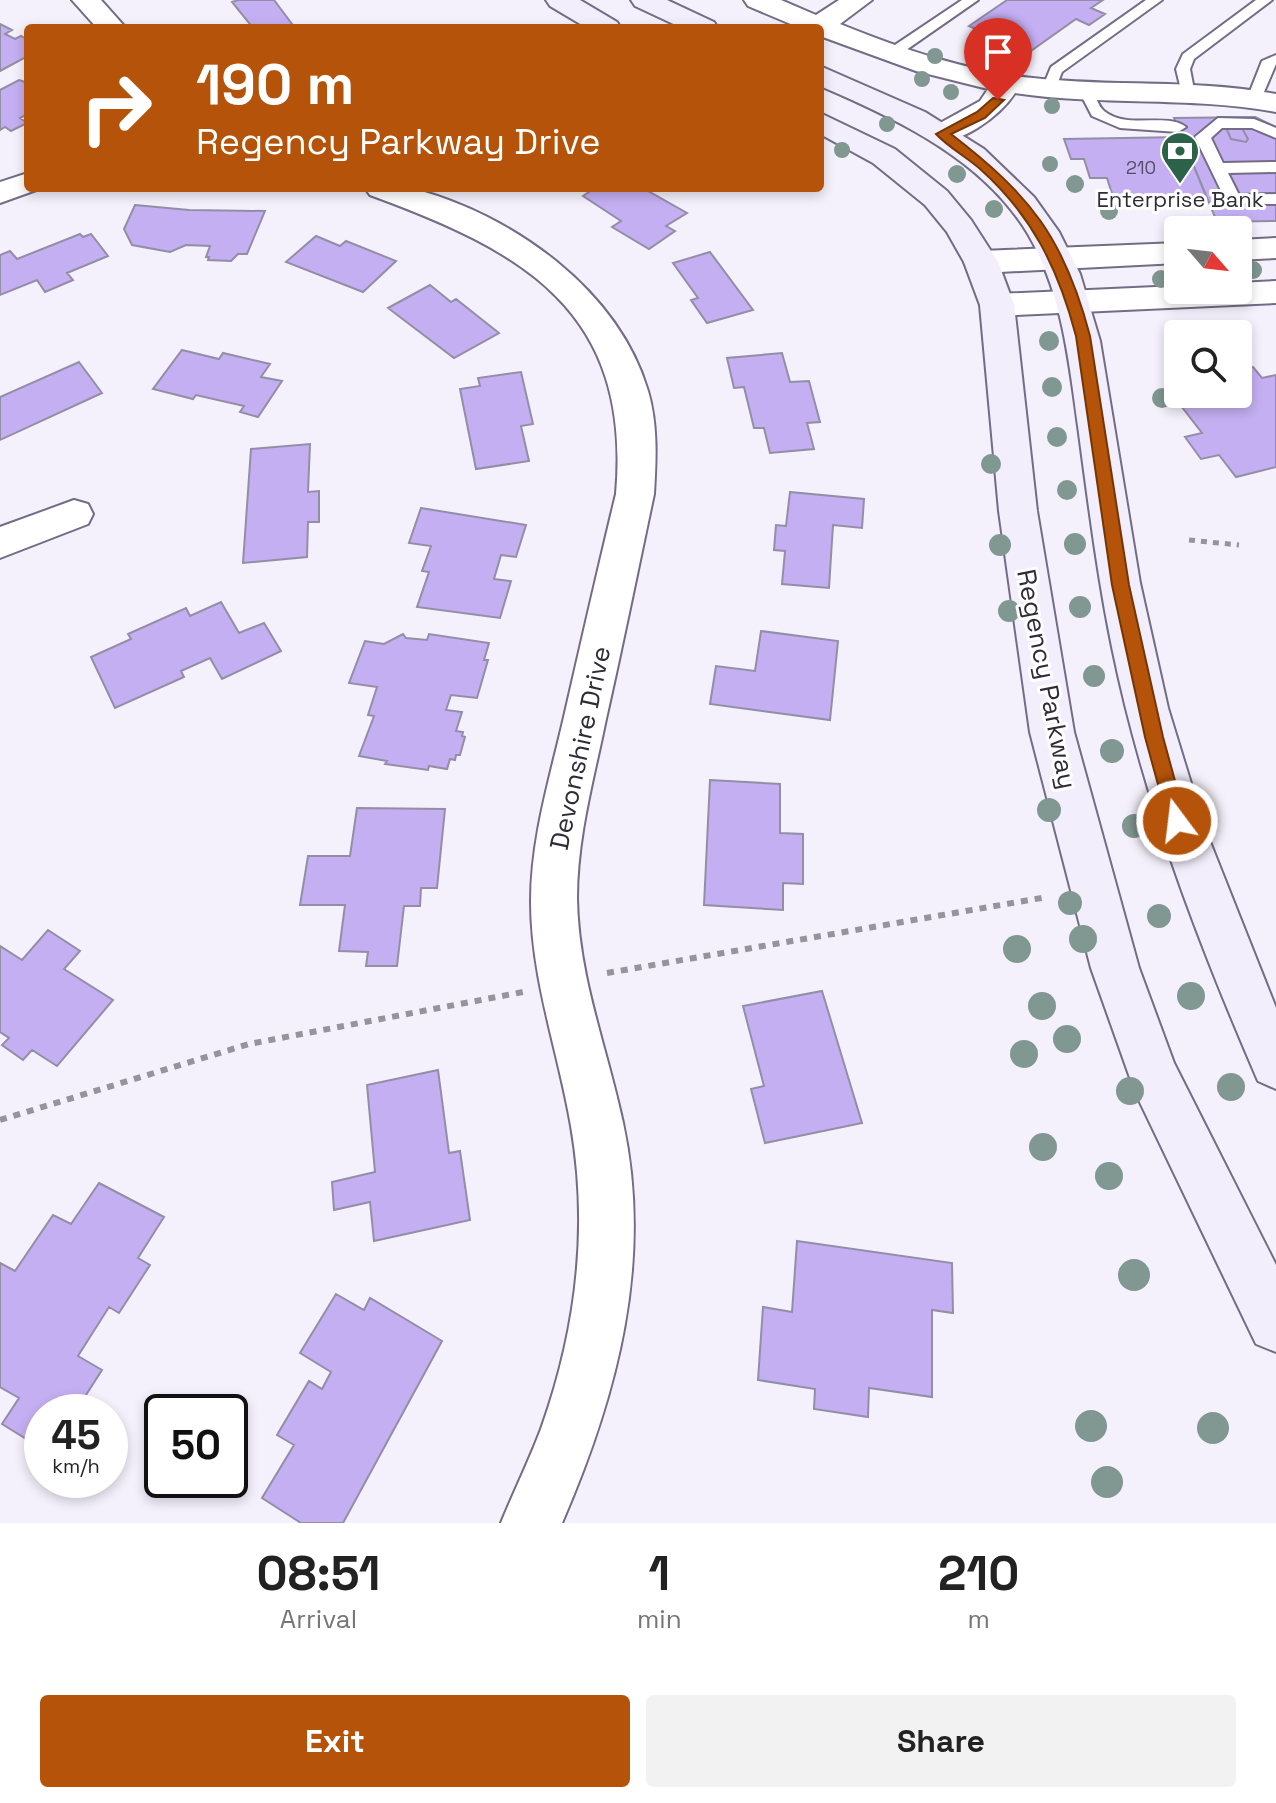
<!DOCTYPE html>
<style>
body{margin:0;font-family:"Space Grotesk",sans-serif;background:#f2f2f2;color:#222;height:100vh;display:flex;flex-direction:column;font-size:30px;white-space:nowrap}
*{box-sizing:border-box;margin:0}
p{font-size:26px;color:#767676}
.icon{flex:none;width:44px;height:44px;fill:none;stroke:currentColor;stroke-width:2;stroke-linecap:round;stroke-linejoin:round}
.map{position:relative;height:1523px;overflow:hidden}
.details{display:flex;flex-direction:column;background:#fff;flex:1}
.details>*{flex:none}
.top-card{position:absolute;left:24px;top:24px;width:800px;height:168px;border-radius:8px;box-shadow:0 4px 12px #0003;background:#b45309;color:#fff;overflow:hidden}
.needle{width:52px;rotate:118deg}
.buttons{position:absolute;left:1164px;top:216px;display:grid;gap:16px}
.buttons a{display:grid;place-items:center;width:88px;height:88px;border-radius:8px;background:#fff;box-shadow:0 4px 12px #0003;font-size:40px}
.speed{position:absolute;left:24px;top:1394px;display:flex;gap:16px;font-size:40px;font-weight:700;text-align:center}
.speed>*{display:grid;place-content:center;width:104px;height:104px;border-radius:50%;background:#fff;box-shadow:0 4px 12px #0003;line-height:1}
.speed small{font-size:20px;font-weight:400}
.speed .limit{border:4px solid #111;border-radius:12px;background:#fff;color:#111}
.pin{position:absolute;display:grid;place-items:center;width:68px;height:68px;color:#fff;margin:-82px -34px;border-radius:50% 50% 50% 0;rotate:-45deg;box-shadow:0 0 8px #0007}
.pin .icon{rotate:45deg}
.me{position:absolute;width:88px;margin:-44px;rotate:345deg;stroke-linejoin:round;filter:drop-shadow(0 0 6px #0008)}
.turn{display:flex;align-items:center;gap:28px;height:168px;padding:0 40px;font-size:36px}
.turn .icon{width:104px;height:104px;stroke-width:2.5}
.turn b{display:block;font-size:56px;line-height:68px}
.eta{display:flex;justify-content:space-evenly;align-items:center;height:136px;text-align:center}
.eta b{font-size:48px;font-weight:700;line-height:56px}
.cta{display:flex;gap:16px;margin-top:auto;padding:16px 40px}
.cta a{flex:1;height:92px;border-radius:8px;background:#b45309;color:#fff;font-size:32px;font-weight:700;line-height:92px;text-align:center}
.cta a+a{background:#f2f2f2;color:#222}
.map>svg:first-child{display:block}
.building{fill:#c4aff2;stroke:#948da6;stroke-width:2}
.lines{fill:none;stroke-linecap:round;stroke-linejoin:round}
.service-casing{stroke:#736c84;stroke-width:4}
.minor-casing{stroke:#736c84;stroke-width:4}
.secondary-casing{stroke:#736c84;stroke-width:4}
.path-far1{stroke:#96939d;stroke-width:5;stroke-dasharray:6 6;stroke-linecap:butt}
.path{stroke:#96939d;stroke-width:6;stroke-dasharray:7 7;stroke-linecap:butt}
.service{fill:#fff;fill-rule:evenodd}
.minor{fill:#fff;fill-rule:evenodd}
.secondary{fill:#f2eefb;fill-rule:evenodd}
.tree{fill:#819791}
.route{fill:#b45309;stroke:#753606;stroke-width:2}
.labels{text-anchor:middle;stroke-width:6;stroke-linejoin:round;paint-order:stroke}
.far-number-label{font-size:18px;fill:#544d65}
.far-poi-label{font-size:22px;fill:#2f2c36;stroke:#fff}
.street-label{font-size:26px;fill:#2f2c36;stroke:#fff}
</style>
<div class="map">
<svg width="1276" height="1523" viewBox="0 0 1276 1523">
<rect width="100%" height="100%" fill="#f4f1fc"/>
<path class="building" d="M238,0H274L295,28H253L232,2Z
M1007,0H1103L1091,8L1105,14L1089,25L1076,19L1028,53L969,26Z
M0,24L12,30L5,34L15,39L21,36L28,40V56L0,71Z
M19,80L28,83V114L20,118L27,123L11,131L5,127L0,130V90Z
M1255,117L1276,127V221L1217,222L1174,118Z
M1234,126L1242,128L1248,139L1246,142L1231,139L1227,130Z
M1182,137L1206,196L1113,197L1107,178H1090L1084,159H1071L1064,139Z
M595,188L648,191L687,213L666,226L675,231L649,249L612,227L621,221L583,196Z
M135,205L189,210L265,211L247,254H238L231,261L208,260L209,257H206L210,246L186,245L170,252L132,245L124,229Z
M80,234L83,237L91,234L108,256L67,273L73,280L45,292L37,280L0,295V255L10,251L17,259Z
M316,236L340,246L346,241L396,261L363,292L286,262Z
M710,252L753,310L707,323L691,300L698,298L673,263Z
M430,285L451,302L456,299L499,333L454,358L388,308Z
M182,350L219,359L223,353L270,364L261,377L282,381L258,417L240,412L244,406L196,395L193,399L153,389Z
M782,353L790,382L809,381L820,422L807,423L814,449L770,453L764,428H754L744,387L734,388L727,358Z
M79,362L102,393L0,440V397Z
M1253,367L1262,378L1276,375V467L1236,477L1219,455L1201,459L1185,437L1202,433L1175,398L1192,394H1238V370Z
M521,372L533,424L521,426L529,461L476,469L460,389L480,386L478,378Z
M310,444L308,492L319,491V522H308L307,557L243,563L251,449Z
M790,492L864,499L862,528L833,525L829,588L782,584L785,551L774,550L776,525L786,526Z
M421,508L526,525L516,557L501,555L494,579L511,581L500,618L417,607L429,572L422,571L431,546L409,543Z
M221,602L239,633L264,623L281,651L222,679L210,658L181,671L184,677L115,708L91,657L131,639L128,634L186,608L190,616Z
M761,631L838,641L830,720L710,704L716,666L755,671Z
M403,634L406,638L427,640L429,634L489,643L484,660H488L477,698L451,695L446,710L462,712L456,731L463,732L462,736L465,737L460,755H456L455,760L450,759L447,769L429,766L428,770L385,764L387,761L359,756L374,716L368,715L377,687L349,683L365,641L384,644Z
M710,780L780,784V833L803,834V884L783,883V910L704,905Z
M357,808L445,809L437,888H421L420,906H404L397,966H366L368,952L339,951L345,905H300L308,856H350Z
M48,930L80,951L64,969L113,1000L57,1066L32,1050L23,1060L2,1045L9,1038L0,1032V946L22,960Z
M822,991L862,1123L765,1143L751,1089L764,1086L743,1006Z
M438,1070L449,1153L460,1151L470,1220L374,1241L370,1202L334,1210L332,1182L375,1172L367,1085Z
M99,1183L164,1217L138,1258L150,1265L119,1313L109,1307L78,1356L102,1370L75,1412H42V1435L36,1445L2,1424L19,1398L0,1387V1263L15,1271L53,1215L71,1224Z
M797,1241L952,1263L953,1313L932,1310V1397L869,1388L868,1417L814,1409L815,1389L758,1380L763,1307L792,1312Z
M336,1294L364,1310L370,1298L442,1341L343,1523H301L262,1498L294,1445L277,1435L309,1381L322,1389L331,1372L300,1353Z"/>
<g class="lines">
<defs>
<path id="service" d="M962,0H978L896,57H886V51Z
M1146,0H1162L1062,72L1054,92H1044L1042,89L1051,67Z
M1256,0H1272L1194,59L1190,69L1195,95L1193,98H1183L1176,69L1183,54Z
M1276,55V64L1261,99L1259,102H1249L1247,99L1262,61Z
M1086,87L1091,88C1095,94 1098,106 1104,111C1127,130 1167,112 1186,127L1178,132L1120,128L1092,116L1079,91Z
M1218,118L1254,119L1276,128V138L1252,128H1222L1211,138L1223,163L1276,162V172L1228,173L1239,195L1276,194V204L1227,203L1195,137Z"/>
<path id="minor" d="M72,0H101L126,28H97Z
M744,0H781L816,15L839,0H872L840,24C902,49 966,71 1033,78C1114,87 1195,79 1276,94V112C1189,96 1101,106 1015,93C1000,116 959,147 931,140L927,134L931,128L980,101L988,89L916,71L820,36V28H800L748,6Z
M28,173V188L39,189L0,203V182Z
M365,188C380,188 399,185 414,189C513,215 618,290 648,391C658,425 656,460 654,494C638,569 623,644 606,719C594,778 577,837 577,898C578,976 607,1048 623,1123C653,1262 617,1396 562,1523H501C514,1491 529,1461 541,1429C576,1331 589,1229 571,1126C558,1050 531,979 531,901C531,838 550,778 564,717C581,643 598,568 616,494C632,310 523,251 370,195Z
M1276,238V258L1238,260V240Z
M1178,243V263L981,273L969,269L964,262L969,255L981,251Z
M1276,281V303L997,316L985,313L980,305L985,297L997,294L1178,286V290H1238V283Z
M74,500L88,504L93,514L88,524L0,558V527Z"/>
<path id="secondary" d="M546,0H580L617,22L621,28H587L550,6Z
M631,0H667L714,22L718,28H682L635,6Z
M820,66L925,112L984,149L1034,197L1059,232L1080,274L1100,341L1140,583L1168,708L1205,829L1276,1008V1089L1258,1081C1197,940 1143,798 1112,647C1097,574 1088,500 1078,426C1069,361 1062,292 1028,234C983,159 897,119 820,86Z
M820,113L895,149L947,191L971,220L998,262L1014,305L1037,511L1074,732L1139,968L1174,1063L1276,1265V1352L1256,1344L1135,1092L1091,968L1030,732L999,511L980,305L964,262L947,232L925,205L873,163L820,134Z"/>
</defs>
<use href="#service" class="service-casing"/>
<use href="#minor" class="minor-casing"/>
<use href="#secondary" class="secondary-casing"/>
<path class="path-far1" d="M1189,540L1239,545"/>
<path class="path" d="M607,973L1047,897
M0,1120L249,1044L523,992"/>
<use href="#service" class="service"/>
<use href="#minor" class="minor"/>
<use href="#secondary" class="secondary"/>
</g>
<g class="tree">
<circle cx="935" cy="56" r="8"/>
<circle cx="986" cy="67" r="8"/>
<circle cx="922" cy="79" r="8"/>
<circle cx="951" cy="92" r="8"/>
<circle cx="1052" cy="106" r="8"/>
<circle cx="887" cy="124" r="8"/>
<circle cx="842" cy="150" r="8"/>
<circle cx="1050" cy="164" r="8"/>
<circle cx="957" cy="174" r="9"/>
<circle cx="1075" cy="184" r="9"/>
<circle cx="994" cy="209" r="9"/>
<circle cx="1109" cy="211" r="9"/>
<circle cx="1253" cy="270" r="9"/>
<circle cx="1161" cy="279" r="9"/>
<circle cx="1049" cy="341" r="10"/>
<circle cx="1052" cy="387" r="10"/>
<circle cx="1162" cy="398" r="10"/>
<circle cx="1057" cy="437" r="10"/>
<circle cx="991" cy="464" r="10"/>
<circle cx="1067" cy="490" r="10"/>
<circle cx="1075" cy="544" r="11"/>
<circle cx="1000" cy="545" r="11"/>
<circle cx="1080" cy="607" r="11"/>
<circle cx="1009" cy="611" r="11"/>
<circle cx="1094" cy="676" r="11"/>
<circle cx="1112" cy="751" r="12"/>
<circle cx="1049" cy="810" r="12"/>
<circle cx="1134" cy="826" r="12"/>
<circle cx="1070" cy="903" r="12"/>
<circle cx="1159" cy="916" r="12"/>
<circle cx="1083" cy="939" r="14"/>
<circle cx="1017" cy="949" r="14"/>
<circle cx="1191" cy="996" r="14"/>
<circle cx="1042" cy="1006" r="14"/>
<circle cx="1067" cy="1039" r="14"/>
<circle cx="1024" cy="1054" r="14"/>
<circle cx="1231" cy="1087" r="14"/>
<circle cx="1130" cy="1091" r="14"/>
<circle cx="1043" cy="1147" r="14"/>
<circle cx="1109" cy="1176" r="14"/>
<circle cx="1134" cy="1275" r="16"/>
<circle cx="1091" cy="1426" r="16"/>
<circle cx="1213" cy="1428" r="16"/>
<circle cx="1107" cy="1482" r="16"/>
</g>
<path class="route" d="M993,98L1004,100L985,118L951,134C1030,195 1064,237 1090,336L1129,585L1163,737L1186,821L1184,827H1170L1168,821L1145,737L1112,585L1076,336C1058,268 1032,215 979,168C965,156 948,147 936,134L977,112Z"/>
<defs>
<symbol id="bank-pin" viewBox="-11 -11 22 30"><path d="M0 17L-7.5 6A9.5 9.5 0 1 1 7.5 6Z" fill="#2c6249" stroke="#fff"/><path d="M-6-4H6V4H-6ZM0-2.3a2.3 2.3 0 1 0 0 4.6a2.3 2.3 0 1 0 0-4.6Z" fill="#fff"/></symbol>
</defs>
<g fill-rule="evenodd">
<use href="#bank-pin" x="1158" y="129" width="44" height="60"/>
</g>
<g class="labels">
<g class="far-number-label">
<text x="1141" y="174">210</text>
</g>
<g class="far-poi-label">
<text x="1180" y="207">Enterprise Bank</text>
</g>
<g class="street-label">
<text transform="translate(1047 679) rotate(79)" y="9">Regency Parkway</text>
<text transform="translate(580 748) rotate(-78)" y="9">Devonshire Drive</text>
</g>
</g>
</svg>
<div class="buttons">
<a><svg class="needle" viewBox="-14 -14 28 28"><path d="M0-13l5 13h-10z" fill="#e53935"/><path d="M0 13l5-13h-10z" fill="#767676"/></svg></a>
<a><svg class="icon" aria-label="search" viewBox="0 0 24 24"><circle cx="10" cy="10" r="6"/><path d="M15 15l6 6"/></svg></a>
</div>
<div class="speed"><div>45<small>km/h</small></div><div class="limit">50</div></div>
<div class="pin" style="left:998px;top:100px;background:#d93025"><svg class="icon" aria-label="arrive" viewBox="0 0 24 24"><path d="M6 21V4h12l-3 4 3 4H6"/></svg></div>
<svg class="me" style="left:1177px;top:821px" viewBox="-20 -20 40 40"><circle r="17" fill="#b45309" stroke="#fff" stroke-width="3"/><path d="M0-11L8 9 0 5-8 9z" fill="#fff"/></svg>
<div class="top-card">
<div class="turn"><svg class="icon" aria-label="right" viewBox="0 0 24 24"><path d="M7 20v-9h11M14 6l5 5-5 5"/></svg><div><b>190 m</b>Regency Parkway Drive</div></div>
</div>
</div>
<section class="details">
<div class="eta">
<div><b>08:51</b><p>Arrival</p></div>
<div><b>1</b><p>min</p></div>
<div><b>210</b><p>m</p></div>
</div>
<div class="cta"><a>Exit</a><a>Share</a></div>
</section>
